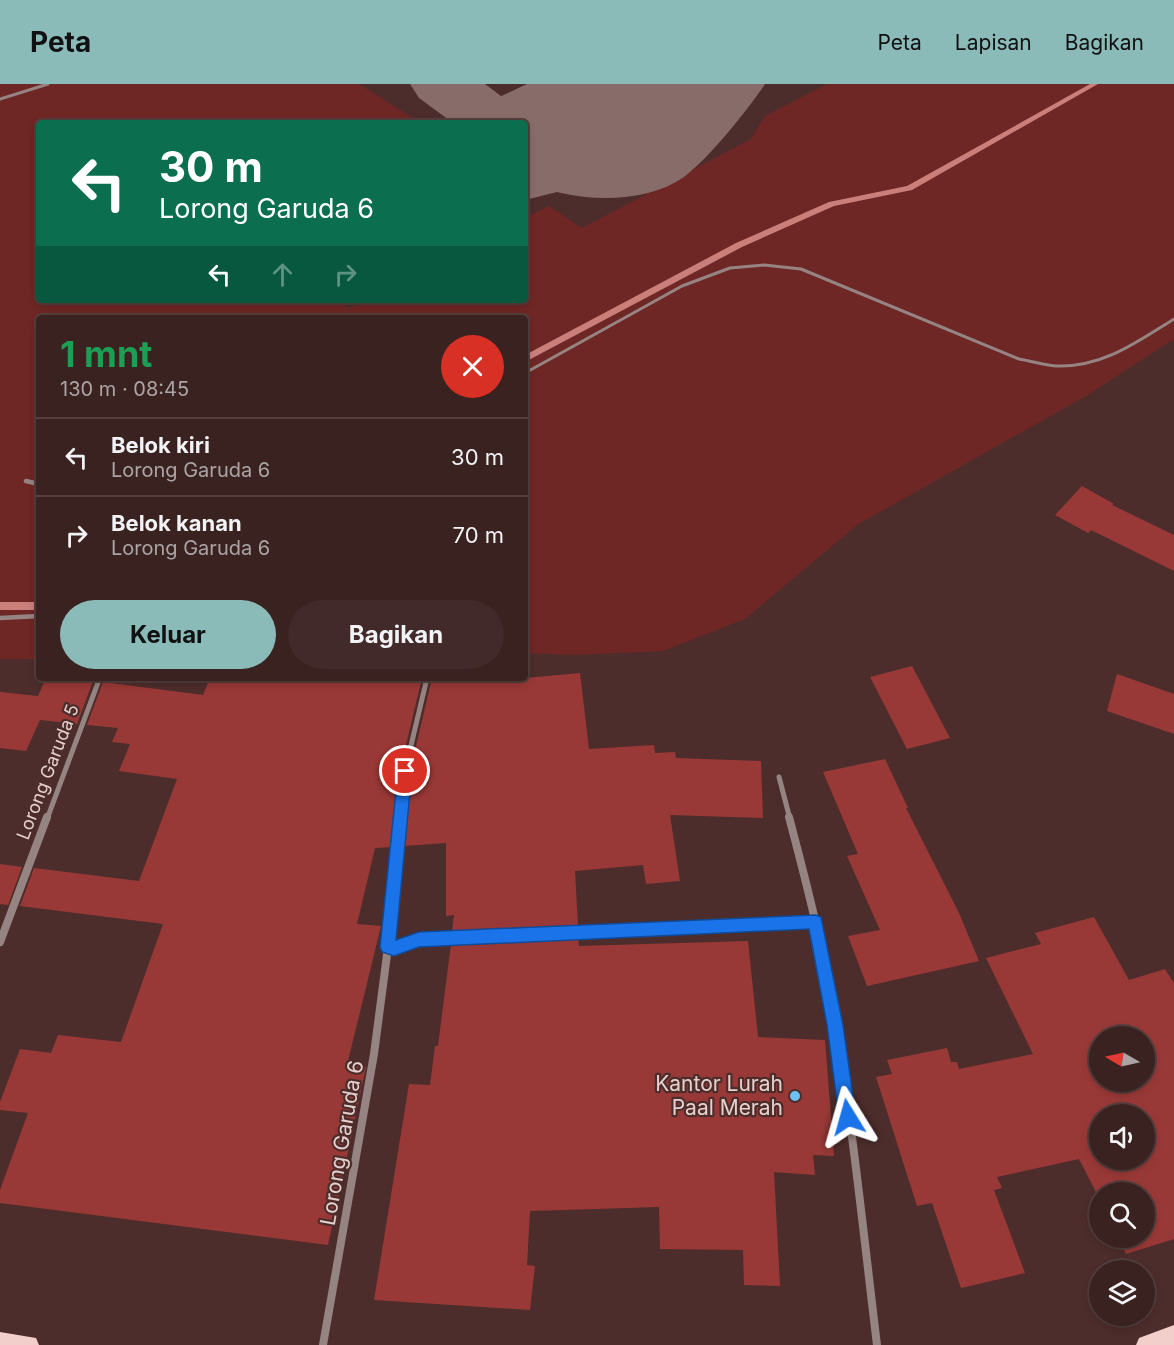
<!DOCTYPE html>
<html lang="id">
<meta charset="utf-8">
<style>
body{margin:0;font-family:Inter,sans-serif;background:#412a29;color:#f1f3f6;height:100vh;display:flex;flex-direction:column;font-size:22px;white-space:nowrap}
*{box-sizing:border-box;margin:0}
p{font-size:20px;color:#aba4a5}
.icon{flex:none;width:33px;height:33px;fill:none;stroke:currentColor;stroke-width:2;stroke-linecap:round;stroke-linejoin:round}
.map{position:relative;flex:1;overflow:hidden}
.sheet{position:absolute;left:36px;top:231px;width:492px;height:366px;display:flex;flex-direction:column;background:#3a2220;border-radius:6px;box-shadow:0 3px 9px #0003,0 0 0 2px #543f3e}
.sheet>*{flex:none}
.banner{position:absolute;left:36px;top:36px;width:492px;height:183px;border-radius:6px;box-shadow:0 3px 9px #0003,0 0 0 2px #543f3e;background:#0b6e4f;color:#fff;overflow:hidden}
.needle{width:39px;rotate:279deg}
.controls{position:absolute;left:1089px;top:942px;display:grid;gap:12px}
.controls a{display:grid;place-items:center;width:66px;height:66px;border-radius:50%;background:#3a2220;box-shadow:0 3px 9px #0003,0 0 0 2px #543f3e;font-size:30px}
.pin{position:absolute;display:grid;place-items:center;width:51px;height:51px;color:#fff;margin:-26px;border:3px solid #fff;border-radius:50%;box-shadow:0 2px 6px #0007}
.me{position:absolute;width:66px;margin:-33px;rotate:352deg;stroke-linejoin:round;filter:drop-shadow(0 0 4px #0008)}
.turn{display:flex;align-items:center;gap:21px;height:126px;padding:0 24px;font-size:27px}
.turn .icon{width:78px;height:78px;stroke-width:2.5}
.turn b{display:block;font-size:42px;line-height:51px}
.lanes{display:flex;align-items:center;height:57px;padding:0 24px;background:#0003;justify-content:center;gap:30px;direction:ltr}
.lanes .off{opacity:.35}
.round{display:grid;place-items:center;flex:none;width:63px;height:63px;border-radius:32px;background:#412a29}
.headline{display:flex;align-items:center;justify-content:space-between;height:102px;padding:0 24px}
h1{font-size:36px;font-weight:700;line-height:45px;color:#1e9e55}
.action{display:flex;gap:12px;margin-top:auto;padding:12px 24px}
.action a{flex:1;height:69px;border-radius:36px;background:#8bbbb9;color:#111;font-size:24px;font-weight:700;line-height:69px;text-align:center}
.action a+a{background:#412a29;color:#f1f3f6}
ul{padding:0;list-style:none}
li{display:flex;align-items:center;gap:18px;height:78px;padding:0 24px;border-top:2px solid #543f3e}
li div{flex:1}
li b{display:block;font-size:22px}
li em{font-style:normal}
header{display:flex;align-items:center;gap:36px;box-sizing:border-box;height:84px;padding:0 30px;background:#8bbbb9;color:#111}
header strong{font-size:28px}
nav{display:flex;gap:33px;margin-inline-start:auto;font-size:21px}
.map>svg:first-child{display:block}
.green{fill:#6e2725}
.lines{fill:none;stroke-linecap:round;stroke-linejoin:round}
.stream{fill:#ca7f7b;fill-rule:evenodd}
.taxiway{fill:#886c6a;fill-rule:evenodd}
.runway{fill:#886c6a;fill-rule:evenodd}
.building{fill:#993937;fill-rule:evenodd}
.lane-far1{stroke:#958482;stroke-width:3}
.lane{stroke:#958482;stroke-width:4.5}
.street-far1{stroke:#958482;stroke-width:5}
.street{stroke:#958482;stroke-width:8}
.primary{fill:#f3cfcc;fill-rule:evenodd}
.route{fill:#1a73e8;stroke:#114b97;stroke-width:1.5}
.poi-dot{fill:#6cc3f2;stroke:#4d2d2b;stroke-width:2}
.labels{text-anchor:middle;stroke-width:4.5;stroke-linejoin:round;paint-order:stroke}
.street-label{font-size:18px;fill:#e5d0ce;stroke:#4d2d2b}
.near-poi-label{font-size:21px;fill:#e5d0ce;stroke:#4d2d2b;text-anchor:end}
.near-street-label{font-size:21px;fill:#e5d0ce;stroke:#4d2d2b}
</style>
<header>
<strong>Peta</strong>
<nav><a>Peta</a><a>Lapisan</a><a>Bagikan</a></nav>
</header>
<div class="map">
<svg width="1174" height="1261" viewBox="0 0 1174 1261">
<rect width="100%" height="100%" fill="#4d2d2b"/>
<path class="green" d="M0,0H359L421,39H39V216H338L349,224L365,216H525V134L549,122L582,144L751,55L765,32L827,0H1174V255L1086,312L857,441L745,535L663,567L576,571L525,569V234H39V575H0Z"/>
<g class="lines">
<path class="stream" d="M1090,0H1098L912,106L834,122L742,163L525,278V271L736,159L829,118L907,102Z
M0,518H39V526H0Z"/>
<path class="taxiway" d="M410,0H485L505,15L515,6L528,0H765C746,28 710,73 684,93C643,122 568,119 525,96V39H453L419,14ZM682,16C640,62 610,99 549,50C572,17 597,30 631,28C648,27 666,22 682,16Z"/>
<path class="runway" d="M527,0H740L716,34L585,101L525,116V39H457L465,29Z"/>
</g>
<path class="building" d="M1082,402L1114,420L1112,421L1174,451V487L1091,446L1088,449L1055,431Z
M912,582L950,654L907,665L870,593Z
M580,589L589,665L654,661L655,669L675,668L676,674L761,677L763,734L670,731L680,797L646,800L643,781L575,787L578,842L452,848L454,831L446,832V759L404,762L410,688L432,594H525Z
M1117,590L1174,610V650L1107,627Z
M46,594L93,597L77,640L40,636L26,667L0,664V608L38,612Z
M210,594H422L400,686L392,763L375,764L357,840L381,842L347,981L366,983L328,1161L0,1119V1106L28,1029L0,1026V1018L20,965L51,969L58,951L121,958L163,840L20,822L34,784L139,797L177,695L119,687L130,660L112,658L118,644L87,641L103,598L203,611Z
M885,675L908,724H906L959,829L979,877L867,902L848,852L880,846L847,772L858,770L823,688Z
M0,780L22,783L8,821L0,820Z
M1094,833L1129,896L1165,885L1174,899V1155L1126,1170L1118,1154H1144V1108H1100V1116L1079,1075L997,1093L1002,1104L994,1106L1025,1189L961,1204L932,1119L917,1122L876,993L892,990L887,976L947,964L951,978H957L959,985L1033,970L986,874L1041,860L1035,849ZM1100,952H1144V998H1100ZM1100,1030H1144V1076H1100Z
M578,854L579,862L748,857L758,953L825,956L834,1072L813,1071L815,1091L774,1088L780,1202L744,1201L743,1166L660,1165L659,1123L530,1127L527,1181L535,1182L530,1226L374,1216L409,1000L430,1001L435,962H438L451,860Z"/>
<g class="lines">
<path class="lane-far1" d="M0,15L48,0
M525,289L682,202L730,184L764,181L801,185L1019,275C1031,277 1044,281 1056,282C1102,284 1137,258 1174,235"/>
<path class="lane" d="M26,397L39,400
M0,534L39,532"/>
<path class="street-far1" d="M779,693L790,735
M47,735L99,596
M400,735L405,687L427,594"/>
<path class="street" d="M789,733C803,786 817,838 827,892C850,1014 862,1138 877,1261
M0,858L47,733
M388,863L401,733
M323,1261L374,970L388,863L394,864L419,855L816,838"/>
<path class="primary" d="M1174,1241V1261H1136L1139,1254Z
M0,1248L36,1254L39,1261H0Z"/>
</g>
<path class="route" d="M405,681L410,683L412,687L396,856L419,848L816,831L821,833L843,941L856,1033L854,1039L848,1042L842,1039L839,1033L827,941L809,845L419,863L394,872L382,868L380,863L398,687L400,683Z"/>
<circle class="poi-dot" cx="795" cy="1012" r="6"/>
<g class="labels">
<g class="street-label">
<text transform="translate(48 688) rotate(-69)" y="6">Lorong Garuda 5</text>
</g>
<g class="near-poi-label">
<text x="783" y="1007">Kantor Lurah<tspan x="783" dy="24">Paal Merah</tspan></text>
</g>
<g class="near-street-label">
<text transform="translate(342 1059) rotate(-80)" y="7">Lorong Garuda 6</text>
</g>
</g>
</svg>
<div class="controls">
<a><svg class="needle" viewBox="-14 -14 28 28"><path d="M0-13l5 13h-10z" fill="#e53935"/><path d="M0 13l5-13h-10z" fill="#aba4a5"/></svg></a>
<a><svg class="icon" aria-label="sound" viewBox="0 0 24 24"><path d="M4 9h4l5-4v14l-5-4H4zM17 9q2 3 0 6"/></svg></a>
<a><svg class="icon" aria-label="search" viewBox="0 0 24 24"><circle cx="10" cy="10" r="6"/><path d="M15 15l6 6"/></svg></a>
<a><svg class="icon" aria-label="layers" viewBox="0 0 24 24"><path d="M12 4l9 5-9 5-9-5zM3 14l9 5 9-5"/></svg></a>
</div>
<div class="pin" style="left:405px;top:687px;background:#d93025"><svg class="icon" aria-label="arrive" viewBox="0 0 24 24"><path d="M6 21V4h12l-3 4 3 4H6"/></svg></div>
<svg class="me" style="left:848px;top:1033px" viewBox="-20 -20 40 40"><path d="M0-17L14 15 0 8-14 15z" fill="#1a73e8" stroke="#fff" stroke-width="4"/></svg>
<div class="banner">
<div class="turn"><svg class="icon" aria-label="left" viewBox="0 0 24 24"><path d="M17 20v-9H6M10 6l-5 5 5 5"/></svg><div><b>30 m</b>Lorong Garuda 6</div></div>
<div class="lanes"><svg class="icon" aria-label="left" viewBox="0 0 24 24"><path d="M17 20v-9H6M10 6l-5 5 5 5"/></svg><svg class="icon off" aria-label="ahead" viewBox="0 0 24 24"><path d="M12 20V5M6 11l6-6 6 6"/></svg><svg class="icon off" aria-label="right" viewBox="0 0 24 24"><path d="M7 20v-9h11M14 6l5 5-5 5"/></svg></div>
</div>
<section class="sheet">
<div class="headline"><div><h1>1 mnt</h1><p>130 m · 08:45</p></div><a class="round" style="background:#d93025;color:#fff"><svg class="icon" aria-label="close" viewBox="0 0 24 24"><path d="M6 6l12 12M18 6L6 18"/></svg></a></div>
<ul>
<li><svg class="icon" aria-label="left" viewBox="0 0 24 24"><path d="M17 20v-9H6M10 6l-5 5 5 5"/></svg><div><b>Belok kiri</b><p>Lorong Garuda 6</p></div><em>30 m</em></li>
<li><svg class="icon" aria-label="right" viewBox="0 0 24 24"><path d="M7 20v-9h11M14 6l5 5-5 5"/></svg><div><b>Belok kanan</b><p>Lorong Garuda 6</p></div><em>70 m</em></li>
</ul>
<div class="action"><a>Keluar</a><a>Bagikan</a></div>
</section>
</div>
